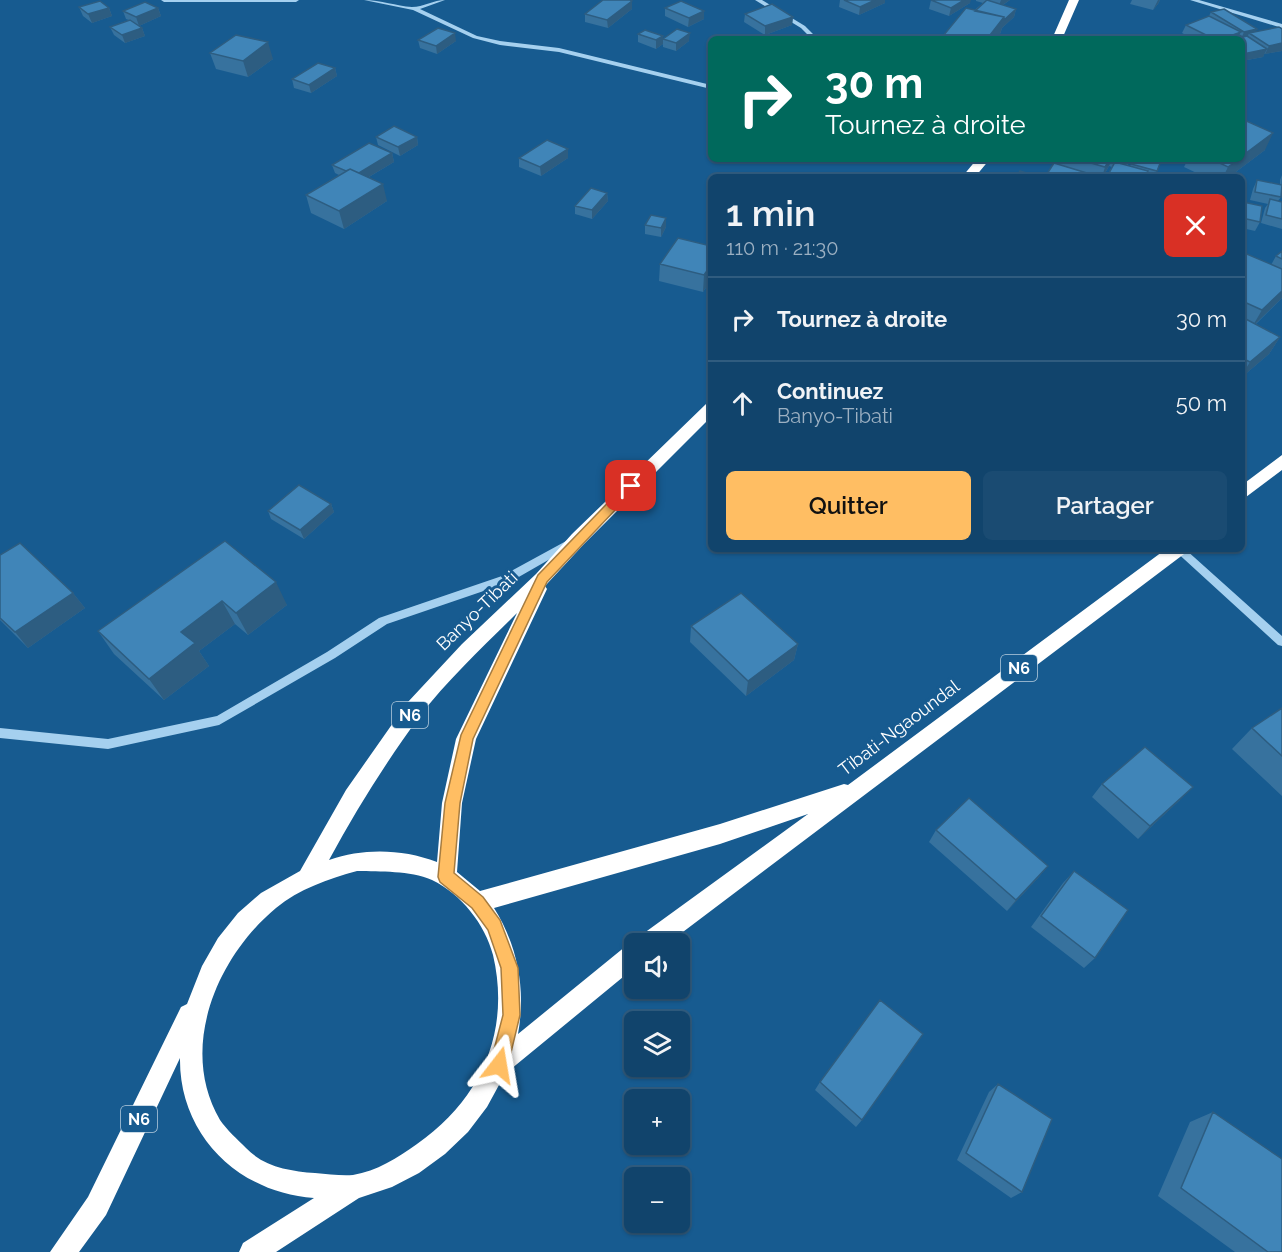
<!DOCTYPE html>
<html lang="fr">
<meta charset="utf-8">
<style>
body{margin:0;font-family:Raleway,sans-serif;background:#1a4b72;color:#f1f3f6;height:100vh;display:flex;flex-direction:column;font-size:22px;white-space:nowrap}
*{box-sizing:border-box;margin:0}
p{font-size:20px;color:#9cb0c2}
.icon{flex:none;width:33px;height:33px;fill:none;stroke:currentColor;stroke-width:2;stroke-linecap:round;stroke-linejoin:round}
.map{position:relative;flex:1;overflow:hidden}
.panel{position:absolute;left:708px;top:174px;width:537px;height:378px;display:flex;flex-direction:column;background:#11446c;border-radius:9px;box-shadow:0 2px 4px #0004,0 0 0 2px #305c7f}
.panel>*{flex:none}
.guide{position:absolute;left:708px;top:36px;width:537px;height:126px;border-radius:9px;box-shadow:0 2px 4px #0004,0 0 0 2px #305c7f;background:#00695c;color:#fff;overflow:hidden}
.fabs{position:absolute;left:624px;top:933px;display:grid;gap:12px}
.fabs a{display:grid;place-items:center;width:66px;height:66px;border-radius:9px;background:#11446c;box-shadow:0 2px 4px #0004,0 0 0 2px #305c7f;font-size:30px}
.pin{position:absolute;display:grid;place-items:center;width:51px;height:51px;color:#fff;margin:-26px;border-radius:12px;box-shadow:0 3px 9px #0006}
.me{position:absolute;width:66px;margin:-33px;rotate:14deg;stroke-linejoin:round;filter:drop-shadow(0 0 4px #0008)}
.turn{display:flex;align-items:center;gap:21px;height:126px;padding:0 18px;font-size:27px}
.turn .icon{width:78px;height:78px;stroke-width:2.5}
.turn b{display:block;font-size:42px;line-height:51px}
.round{display:grid;place-items:center;flex:none;width:63px;height:63px;border-radius:9px;background:#1a4b72}
.headline{display:flex;align-items:center;justify-content:space-between;height:102px;padding:0 18px}
h1{font-size:36px;font-weight:600;line-height:45px}
.action{display:flex;gap:12px;margin-top:auto;padding:12px 18px}
.action a{flex:1;height:69px;border-radius:9px;background:#ffbe63;color:#111;font-size:24px;font-weight:600;line-height:69px;text-align:center}
.action a+a{background:#1a4b72;color:#f1f3f6}
ul{padding:0;list-style:none}
li{display:flex;align-items:center;gap:18px;height:84px;padding:0 18px;border-top:2px solid #305c7f}
li div{flex:1}
li b{display:block;font-size:22px}
li em{font-style:normal}
.map>svg:first-child{display:block}
.lines{fill:none;stroke-linecap:round;stroke-linejoin:round}
.minor{fill:#a5d0ef;fill-rule:evenodd}
.highway{fill:#fff;fill-rule:evenodd}
.wall{fill:#37729e}
.shaded-wall{fill:#2d5d81}
.building{fill:#4085b8;stroke:#2d5d81;stroke-width:1.5}
.route{fill:#ffbe63;stroke:#a67c40;stroke-width:1.5}
.labels{text-anchor:middle;stroke-width:6;stroke-linejoin:round;paint-order:stroke}
.shield{fill:#175b90;stroke:#b9cede;stroke-width:1.5}
.shield-label{font-size:16px;font-weight:bold;fill:#fff}
.street-label{font-size:18px;fill:#fff;stroke:#175b90}
</style>
<div class="map">
<svg width="1282" height="1252" viewBox="0 0 1282 1252">
<rect width="100%" height="100%" fill="#175b90"/>
<g class="lines">
<path class="minor" d="M161,0H299L296,2H164Z
M364,0C381,0 396,6 412,7C423,7 434,0 445,0L420,9L477,36L500,41L559,48L711,85V89L559,52L500,45L473,38L413,10Z
M755,0H762L805,26L818,39H812L801,28Z
M1190,0H1199L1282,24V28Z
M568,540L571,541L573,544L571,547L510,582L387,624L335,658L219,725L108,749L0,738V728L108,739L217,716L327,652L379,618L502,576Z
M1173,549H1185L1282,636V646L1278,645Z"/>
<path class="highway" d="M1069,0H1079L1062,39H1052Z
M977,159H990L975,177H962Z
M711,403V417L584,544L545,586L547,589L476,739L462,803L457,872L480,891L720,824L844,784L848,785L1166,549H1187L1184,554L667,944H637L640,936L808,814L720,844L494,908C518,946 526,990 518,1034L626,946L634,943V968L505,1074L487,1107L468,1132L445,1154L419,1173L392,1187L359,1198L276,1252H239L243,1243L314,1198C239,1193 179,1135 180,1058L106,1215L79,1252H50L88,1197L181,1007L187,1004L202,966L218,938L238,913L261,893L300,871L346,790L407,703L462,644L536,574L572,534L706,404ZM517,613L456,739L442,803L437,862C402,849 364,848 329,860C356,810 386,762 420,716C448,679 484,646 517,613ZM357,871C381,872 409,870 432,880C461,894 485,924 493,955C511,1032 481,1099 417,1144C397,1158 377,1171 353,1175C341,1176 328,1174 315,1173C290,1171 264,1167 246,1148C237,1139 227,1130 220,1120C178,1048 217,957 276,908C299,889 328,879 357,871Z
M1282,455V470L1242,500V485Z"/>
</g>
<path class="wall" d="M840,0H885V3L859,15L839,7Z
M931,0L970,3L949,16L929,9Z
M976,0H1010L1003,5L1016,9L1014,17L1002,28L1000,34L996,39H942L943,36L983,3L976,1Z
M1132,0H1160L1158,4L1153,10L1130,4Z
M79,7L109,8L112,16L92,23L83,16Z
M158,8L161,16L139,26L142,28L145,36L125,43L114,35L110,27L129,20L126,19L123,11Z
M665,8L704,19L688,27L665,16Z
M632,9L608,28L585,22V14Z
M1211,12L1257,29L1255,32L1282,29V51L1264,54L1263,57L1242,61V39H1194L1182,33L1186,25L1209,16Z
M745,14L793,17L792,25L765,35L744,22Z
M638,34L663,36V44L656,49L638,42Z
M663,39L689,41L676,51L663,47Z
M418,40L456,41L437,54L420,48Z
M210,53L273,59L248,77L216,69Z
M335,68L337,76L311,93L294,88L292,79Z
M1242,119L1265,150L1229,177H1205L1184,167L1188,159H1242Z
M376,137H417L418,145L400,156L378,145Z
M392,153L394,162L369,177L387,201L344,229L311,213L306,195L339,175L335,173L332,165Z
M519,158H568L541,176L519,167Z
M1060,159H1131L1128,165L1130,166L1134,159L1161,161L1154,177H1106L1112,167L1109,166L1103,177H1045L1058,165Z
M1282,175L1281,197L1278,201L1282,202V229L1261,223L1265,208L1268,204L1250,200L1253,189L1257,180L1280,185V180Z
M607,193L608,201L592,219L575,214V206Z
M1243,202L1260,222L1255,231L1242,228V205Z
M645,225L666,227L661,237L645,234Z
M711,246V280L703,292L659,281L660,264Z
M1282,251V298L1256,324L1280,337L1269,354L1242,377V252L1271,265L1276,256Z
M331,504L334,512L304,539L271,519L268,511Z
M225,541L287,605L248,635L235,624L199,651L209,666L164,700L114,654L98,631Z
M0,555L73,593L85,608L28,648L0,620Z
M691,626L798,644L794,660L746,696L690,642Z
M1282,708V796L1232,749L1252,728Z
M1102,784L1180,800L1138,839L1092,797Z
M936,830L1048,866L1038,878L1007,911L929,842Z
M1074,871L1095,958L1084,968L1031,927L1063,883Z
M820,1082L862,1120L856,1127L815,1090Z
M998,1084L1022,1192L1011,1198L957,1160L989,1092Z
M1213,1112L1282,1252H1235L1158,1196L1190,1122Z"/>
<path class="shaded-wall" d="M875,0H885V3L859,15L860,7Z
M964,0H971L970,3L949,16L951,8Z
M1001,0H1010L998,8Z
M1158,0H1160L1158,4L1153,10Z
M632,1V9L608,28L607,20Z
M109,8L112,16L92,23L88,14Z
M158,8L161,16L139,26L136,17Z
M1016,9L1014,17L1002,28L1000,34L996,39H987L1004,17Z
M704,11V19L688,27L689,18Z
M793,17L792,25L765,35V26Z
M142,28L145,36L125,43L122,35Z
M1257,29L1254,36L1249,33L1247,39H1241L1244,32Z
M1241,32L1237,39H1222Z
M455,33L456,41L437,54L436,46Z
M690,33L689,41L676,51V43Z
M663,36V44L656,49V40Z
M268,42L273,59L248,77L243,61Z
M1282,43V51L1265,54L1269,46Z
M1267,49L1263,57L1242,61L1243,54Z
M335,68L337,76L311,93L309,85Z
M1273,133L1265,150L1229,177H1223L1228,167L1239,159H1242V156Z
M417,137L418,145L400,156L398,147Z
M568,149V158L541,176L540,167Z
M392,153L394,162L357,184L355,175Z
M1110,159H1112L1109,166L1103,177H1102L1105,167Z
M383,184L387,201L344,229L339,211Z
M607,193L608,201L592,219V210Z
M666,218V227L661,237V228Z
M711,265V280L703,292L704,275Z
M1282,291V298L1252,327L1262,310Z
M1280,337L1269,354L1242,377V375L1250,362Z
M331,504L334,512L304,539L300,530Z
M276,582L287,605L248,635L236,613Z
M73,593L85,608L28,648L15,632Z
M222,601L235,624L199,651L209,666L164,700L149,679L181,632Z
M798,644L794,660L746,696L748,681Z
M1193,787L1180,800L1138,839L1150,826Z
M1048,866L1038,878L1007,911L1016,900Z"/>
<path class="building" d="M603,0H630L632,1L607,20L585,14Z
M844,0H875L860,7Z
M931,0H964L951,8Z
M987,0L1016,9L1004,20V17L975,11Z
M100,1L109,8L88,14L79,7Z
M681,1L704,11L689,18L665,8Z
M145,2L158,8L136,17L123,11Z
M772,4L793,17L765,26L745,14Z
M966,8L1004,17L987,39H957L943,36Z
M1224,9L1257,29L1244,32L1211,12Z
M1209,16L1241,32L1222,39H1214L1186,25Z
M130,20L142,28L122,35L110,27Z
M1279,27L1282,29V43L1269,46L1249,33Z
M438,28L455,33L436,46L418,40Z
M677,29L690,33L676,43L663,39Z
M645,30L663,36L656,40L638,34Z
M236,35L268,42L243,61L210,53Z
M1247,36L1267,49L1243,54L1242,39H1234Z
M318,63L335,68L309,85L292,79Z
M1242,119L1273,133L1242,156V135L1245,133L1242,132Z
M394,126L417,137L398,147L376,137Z
M547,140L568,149L540,167L519,158Z
M369,143L392,153L359,173L350,169L346,171L332,165Z
M1077,159H1110L1105,167Z
M1134,159H1151L1161,161L1157,171L1131,164Z
M1211,159H1239L1228,167Z
M1115,162L1148,171L1145,177H1107Z
M1054,163L1100,177H1045Z
M350,169L383,184L339,211L306,195Z
M1020,171L1040,177H1016Z
M1257,180L1282,185L1281,197L1255,192Z
M591,188L607,193L592,210L575,206Z
M1270,199L1282,202V219L1266,215Z
M1243,202L1262,206L1260,222L1242,218Z
M651,215L666,218L661,228L645,225Z
M678,238L711,246V265L704,275L660,264Z
M1282,251V259L1276,256Z
M1242,252L1282,269V291L1262,310L1242,301Z
M1242,317L1280,337L1250,362L1242,358Z
M299,485L331,504L300,530L268,511Z
M225,541L276,582L236,613L222,601L181,632L195,643L149,679L98,631Z
M20,543L73,593L15,632L0,618V555Z
M741,593L798,644L748,681L691,626Z
M1282,708V756L1252,728Z
M1145,747L1193,787L1150,826L1102,784Z
M969,798L1048,866L1016,900L936,830Z
M1074,871L1128,910L1095,958L1041,916Z
M880,1000L923,1034L862,1120L820,1082Z
M998,1084L1052,1119L1022,1192L966,1153Z
M1213,1112L1282,1159V1252H1268L1181,1188Z"/>
<path class="route" d="M631,481L637,486L635,489L547,582L473,739L460,803L454,873L483,897L500,920L518,968L520,1015L508,1065L505,1071L499,1074L493,1071L490,1065L503,1015L501,968L488,930L472,908L440,882L438,877L445,803L461,735L538,575L627,483Z"/>
<g class="labels">
<g class="shield">
<rect x="1001" y="655" width="36" height="26" rx="4.5"/>
<rect x="392" y="702" width="36" height="26" rx="4.5"/>
<rect x="121" y="1106" width="36" height="26" rx="4.5"/>
</g>
<g class="shield-label">
<text x="1019" y="674">N6</text>
<text x="410" y="721">N6</text>
<text x="139" y="1125">N6</text>
</g>
<g class="street-label">
<text transform="translate(477 611) rotate(-44)" y="6">Banyo-Tibati</text>
<text transform="translate(899 728) rotate(-37)" y="6">Tibati-Ngaoundal</text>
</g>
</g>
</svg>
<div class="fabs">
<a><svg class="icon" aria-label="sound" viewBox="0 0 24 24"><path d="M4 9h4l5-4v14l-5-4H4zM17 9q2 3 0 6"/></svg></a>
<a><svg class="icon" aria-label="layers" viewBox="0 0 24 24"><path d="M12 4l9 5-9 5-9-5zM3 14l9 5 9-5"/></svg></a>
<a>+</a>
<a>−</a>
</div>
<div class="pin" style="left:631px;top:486px;background:#d93025"><svg class="icon" aria-label="arrive" viewBox="0 0 24 24"><path d="M6 21V4h12l-3 4 3 4H6"/></svg></div>
<svg class="me" style="left:499px;top:1065px" viewBox="-20 -20 40 40"><path d="M0-17L14 15 0 8-14 15z" fill="#ffbe63" stroke="#fff" stroke-width="4"/></svg>
<div class="guide">
<div class="turn"><svg class="icon" aria-label="right" viewBox="0 0 24 24"><path d="M7 20v-9h11M14 6l5 5-5 5"/></svg><div><b>30 m</b>Tournez à droite</div></div>
</div>
<section class="panel">
<div class="headline"><div><h1>1 min</h1><p>110 m · 21:30</p></div><a class="round" style="background:#d93025;color:#fff"><svg class="icon" aria-label="close" viewBox="0 0 24 24"><path d="M6 6l12 12M18 6L6 18"/></svg></a></div>
<ul>
<li><svg class="icon" aria-label="right" viewBox="0 0 24 24"><path d="M7 20v-9h11M14 6l5 5-5 5"/></svg><div><b>Tournez à droite</b></div><em>30 m</em></li>
<li><svg class="icon" aria-label="ahead" viewBox="0 0 24 24"><path d="M12 20V5M6 11l6-6 6 6"/></svg><div><b>Continuez</b><p>Banyo-Tibati</p></div><em>50 m</em></li>
</ul>
<div class="action"><a>Quitter</a><a>Partager</a></div>
</section>
</div>
